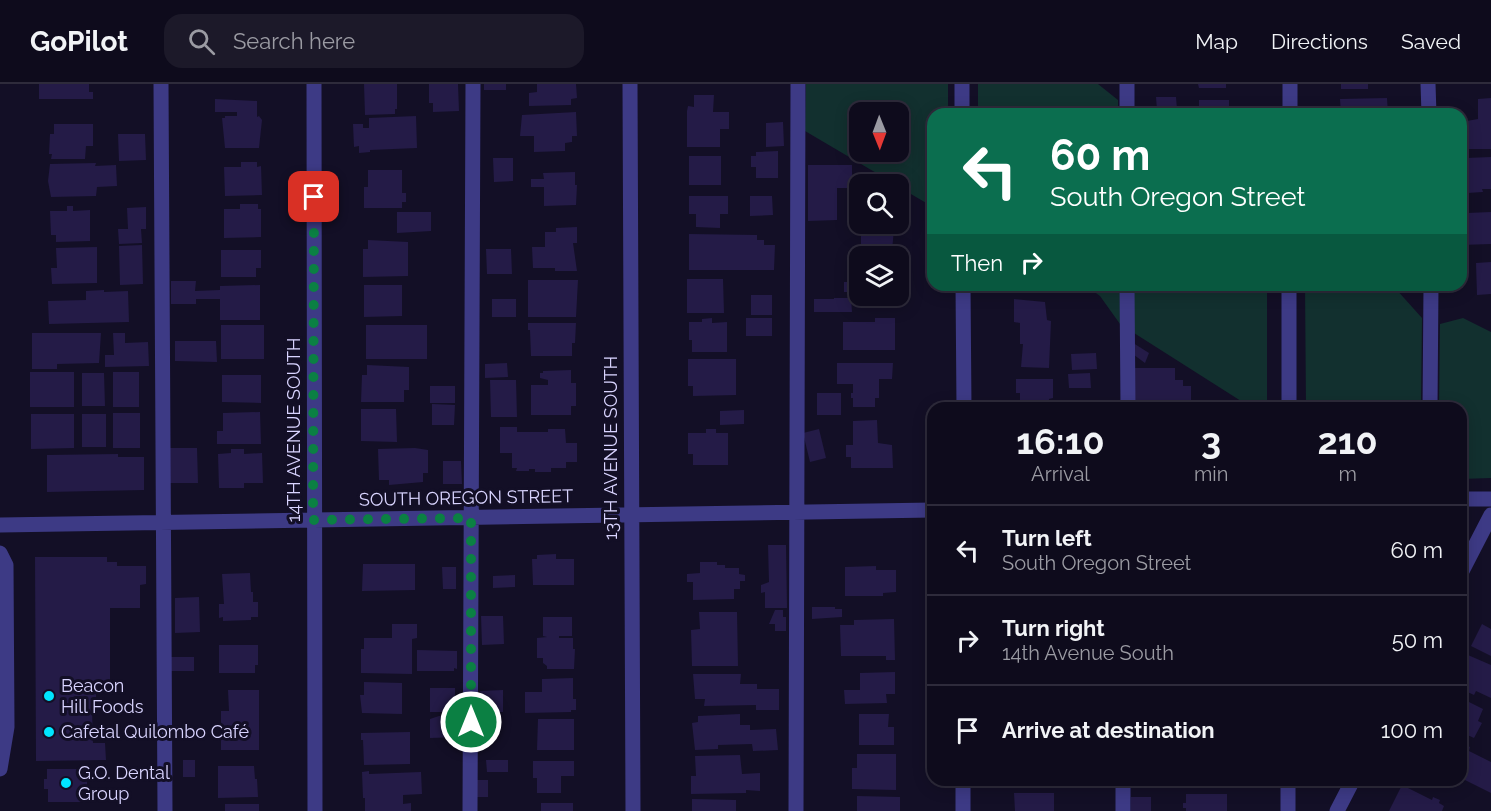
<!DOCTYPE html>
<meta charset="utf-8">
<style>
body{margin:0;font-family:Raleway,sans-serif;background:#1c1929;color:#f1f3f6;height:100vh;display:flex;flex-direction:column;font-size:22px;white-space:nowrap}
*{box-sizing:border-box;margin:0}
p{font-size:20px;color:#9b9ba3}
.icon{flex:none;width:33px;height:33px;fill:none;stroke:currentColor;stroke-width:2;stroke-linecap:round;stroke-linejoin:round}
.map{position:relative;flex:1;overflow:hidden}
.details{position:absolute;left:927px;top:318px;width:540px;height:384px;display:flex;flex-direction:column;background:#0e0b1c;border-radius:18px;box-shadow:0 3px 15px #0003,0 0 0 2px #2e2b3b}
.details>*{flex:none}
.guide{position:absolute;left:927px;top:24px;width:540px;height:183px;border-radius:18px;box-shadow:0 3px 15px #0003,0 0 0 2px #2e2b3b;background:#0b6e4f;color:#fff;overflow:hidden}
.needle{width:39px;rotate:179deg}
.tools{position:absolute;left:849px;top:18px;display:grid;gap:12px}
.tools a{display:grid;place-items:center;width:60px;height:60px;border-radius:12px;background:#0e0b1c;box-shadow:0 3px 15px #0003,0 0 0 2px #2e2b3b;font-size:30px}
.pin{position:absolute;display:grid;place-items:center;width:51px;height:51px;color:#fff;margin:-26px;border-radius:12px;box-shadow:0 3px 9px #0006}
.me{position:absolute;width:66px;margin:-33px;rotate:0deg;stroke-linejoin:round;filter:drop-shadow(0 0 4px #0008)}
.turn{display:flex;align-items:center;gap:21px;height:126px;padding:0 24px;font-size:27px}
.turn .icon{width:78px;height:78px;stroke-width:2.5}
.turn b{display:block;font-size:42px;line-height:51px}
.then{display:flex;align-items:center;height:57px;padding:0 24px;background:#0003;gap:12px;font-size:22px}
.eta{display:flex;justify-content:space-evenly;align-items:center;height:102px;text-align:center}
.eta b{font-size:36px;font-weight:700;line-height:42px}
ul{padding:0;list-style:none}
li{display:flex;align-items:center;gap:18px;height:90px;padding:0 24px;border-top:2px solid #2e2b3b}
li div{flex:1}
li b{display:block;font-size:22px}
li em{font-style:normal}
header{display:flex;align-items:center;gap:36px;box-sizing:border-box;height:84px;padding:0 30px;background:#0e0b1c;border-bottom:2px solid #2e2b3b}
header strong{font-size:28px}
nav{display:flex;gap:33px;margin-inline-start:auto;font-size:21px}
.search{width:420px;height:54px;background:#1c1929;display:flex;align-items:center;gap:15px;box-sizing:border-box;padding:0 21px;border-radius:18px;color:#9b9ba3;font-size:22px}
.map>svg:first-child{display:block}
.green{fill:#12302f;fill-rule:evenodd}
.building{fill:#241b47}
.lines{fill:none;stroke-linecap:round;stroke-linejoin:round}
.minor{stroke:#3d3a85;stroke-width:15}
.route{stroke:#0b8043;stroke-width:10;stroke-dasharray:0 18}
.poi-dot{fill:#00e5ff;stroke:#130f26;stroke-width:2}
.labels{text-anchor:middle;stroke-width:6;stroke-linejoin:round;paint-order:stroke}
.street-label{font-size:18px;fill:#d9d4ff;stroke:#130f26}
.poi-label{font-size:18px;fill:#d9d4ff;stroke:#130f26;text-anchor:start}
</style>
<header>
<strong>GoPilot</strong>
<div class="search"><svg class="icon" aria-label="search" viewBox="0 0 24 24"><circle cx="10" cy="10" r="6"/><path d="M15 15l6 6"/></svg>Search here</div>
<nav><a>Map</a><a>Directions</a><a>Saved</a></nav>
</header>
<div class="map">
<svg width="1491" height="727" viewBox="0 0 1491 727">
<rect width="100%" height="100%" fill="#130f26"/>
<path class="green" d="M806,0H948V30H933V123L899,103L898,100H895L805,47ZM860,28H898V68H860Z
M978,0H1098L1118,16V30H978Z
M1085,201H1120V240L1100,212Z
M1134,201H1267V324H1252L1134,249Z
M1305,201H1375L1396,205L1422,234L1421,324H1306Z
M1463,234L1491,248V394L1461,395V324H1439L1440,240Z"/>
<path class="building" d="M39,0H89V8H93V15H39Z
M364,0H397V25H395V30L365,31Z
M429,0H458L459,27L433,28V19H429Z
M484,0H506V6H484Z
M537,0H576L577,14L571,15V21L529,22V9L537,8Z
M1198,0H1226V4H1199Z
M1341,0H1368V5H1341Z
M694,11H714L713,28H729V45H720V63H687V27L688,22L694,23Z
M1156,13H1176L1177,25L1157,26Z
M1387,14L1388,30H1341L1340,15Z
M1491,14V65H1461V38L1478,35V15Z
M215,15L257,17V33L259,32L262,36L259,64H225L222,34H225V32H237V28H215Z
M1199,16H1229V30H1199Z
M576,28L577,52H572V58L565,59V67L534,68V52H520L522,31Z
M416,32L417,64L370,66V68L359,69V62L354,63L353,40H363V44H369V34Z
M783,38L784,62L766,63V39Z
M54,40H93V62H86L85,75H51L52,70H49L50,50H54Z
M118,50H145L146,76L119,77Z
M778,67V94H756V83H751V72H756V68Z
M689,72H721V101H689Z
M1491,73V105H1482L1483,108L1467,109L1466,74Z
M493,74H513V97L494,98Z
M241,78H257V83L261,82L262,111L225,112L224,83H241Z
M96,79L95,82L116,81L117,102L97,103L96,112L51,113L48,97L50,80Z
M808,81H852V104H837V136L808,137Z
M368,86H402V109H406V118H402V124H364V103H368Z
M575,88V101H577L576,121L544,122V103H531V95H544L543,89Z
M689,112H728V130H720V144L696,143V130H689Z
M750,112H772L773,131L750,132Z
M240,120H258V125H261V153L224,154V125H240Z
M67,122H73V127L90,126V157L56,158V151H51L50,127H67Z
M146,123V145H141L142,159L119,160L118,145H128L127,124Z
M397,128H431V147L397,149Z
M1491,128V160L1461,161V144L1467,143V129Z
M861,140H891V145H894L892,167H861Z
M577,143V159H573L577,187H555V184H533L532,163H545V148H556V144Z
M689,150L757,151V156H764V161H775L774,186H689Z
M368,156L408,158V192L363,193V165H368Z
M142,161L143,200L120,201L119,162Z
M97,163V199L52,200L51,184H57L56,164Z
M486,165H511L512,190H487Z
M221,166H261V184H256V193H221Z
M891,169V172H860V212H892V221L857,222V208H844V198H856L855,170Z
M1491,178V210L1477,211L1476,179Z
M687,195H723L724,229H687Z
M528,196H578L576,233H528Z
M171,197H196L195,207L220,206V202L260,201V236H220V215H196V220H171Z
M364,201H402V232L364,233Z
M104,206V208L128,207L129,238L49,240L48,217L86,216V207Z
M751,211H772V231H751Z
M834,214H851L852,228H814V215H834Z
M492,215H516V233H492Z
M1014,215L1045,218L1047,236L1051,237L1049,284L1021,283L1023,260H1020V239L1014,238Z
M712,234V239L727,238V268H692V256H689V238H702V235Z
M746,234H772V252H746Z
M875,234H895V266H843V238H875Z
M528,239H576L575,259H572V272H531L530,246H528Z
M221,241H264V275H221Z
M366,241H427V275H366Z
M32,249H101L99,279L57,280V285H32Z
M113,249H125V259L148,258L149,282L105,283V271H114Z
M175,257H216L217,278L175,277Z
M1130,257L1149,269L1145,279L1130,268Z
M1096,269L1097,285L1072,286L1071,270Z
M688,275H736V311L693,312V302H688Z
M507,279L508,293L485,294V280Z
M837,279H893L892,295H879V314H875V323H853V314H851V309H853V300H837Z
M367,281L409,283V306H404V318H361L362,291H367Z
M1135,284H1175V296H1183V302H1191V319L1155,320V324H1138V321H1135Z
M571,286V299H576V322H571V331H531V301H548V296L540,294V289H543V287Z
M30,288H74V323H30Z
M113,288H139V323H113Z
M82,289H104L105,322H82Z
M1090,289L1091,304H1069L1068,290Z
M222,291H261V319L222,318Z
M1016,295H1053V314L1049,315V324H1020V309H1016Z
M490,296H516L517,333H491Z
M430,302H455V319H430Z
M817,309H841V331H817Z
M432,320L455,321L454,341H432Z
M361,325H396L397,358L361,357Z
M744,326V340L720,341V327Z
M260,328L261,360H217V347H223V329Z
M113,329H140V364H113Z
M31,330H74V364L31,365Z
M82,330H106V363H82Z
M877,336L878,359L892,361L893,384H851V373H846V361H853V337Z
M500,343H517V348H548V345H565L566,359H577V378H566V384H551V388H535V385H529V387H516L517,384H512V369H500Z
M706,345H716V349H728V381H693V370H688V349H706Z
M819,345L826,374L810,378L803,349Z
M168,364H197L198,399H168Z
M415,364L428,366V389H423V398L389,401V396H379L378,365Z
M231,365H244V370L262,369L263,399H244V404H219L218,370L231,369Z
M118,370V373H144V406L47,408V371Z
M443,377H461L462,400H443Z
M768,461H786L787,524H765V508L761,509V501L769,498Z
M556,470V475H574V501H533L532,475H537V471Z
M35,473H107V478H117V482H146V500L140,501V524H110V597H91V608H96V626H92L93,659H105L106,676L36,677Z
M700,478H717V481H725V484H739V490L745,491V497H740V505H734V515L693,516V498H687V490L700,489Z
M363,480H415V506L362,507Z
M876,482V486H896V508L883,509V512H845V483Z
M442,483H456V505H443Z
M250,489L251,508H253V518H258V533H251V536L223,537V533L219,534V520H224L222,490Z
M515,491V503L493,504V492Z
M199,513L200,548L175,549V514Z
M812,523H835V525H842V533L812,535Z
M775,526H783V533H786V547H775V540H769Z
M699,528H737L738,582H692L691,546L700,545Z
M481,532H503L504,560L482,561Z
M543,533H572V552H559V554H573V565H575L574,585H547V582L543,579V574H537V554L547,553L543,552Z
M894,535L895,576H886V572H841L840,541H854V536Z
M392,540H417V554L412,555V590L361,589V565H364V554H392Z
M1482,540L1491,545V572L1471,562Z
M219,561H258V581H255V589H219Z
M417,566L457,567V585L454,584V587H417Z
M1461,568L1491,581V614L1476,607L1474,611L1461,605Z
M170,573H194V587H170Z
M895,588V610H886L887,619L845,620L844,606H860V589Z
M693,590H741L740,600H757V605H779V626H756V621L704,622L705,615H695Z
M573,594V615H576V626H571V628L525,629V608H542V595Z
M364,598L402,599V630L362,629L360,611H364Z
M430,604H455V628H430Z
M228,606H259V666H221V627H229Z
M503,606V628L481,629L480,607Z
M1461,614L1483,625L1478,637L1482,639L1474,654L1461,648Z
M740,630V641H750V646L776,645L778,666L753,667L752,660L718,661V665L695,666L692,639L698,638V632Z
M859,630H889L888,643H894V661H859Z
M439,632H460V653L430,654V635Z
M538,635H574V666H537Z
M410,648V680L364,681L363,656H361V649Z
M1461,659L1470,663L1469,667L1491,678V709L1461,694Z
M857,670H896V706L852,705V684H857Z
M740,671L742,690L760,689V707L746,706V709L691,710V692H696L695,672Z
M183,676H195V693H183Z
M486,676H508V688H487Z
M533,677H574V692H561V709H537V694H533Z
M218,682H254L255,695H257L258,713L218,714Z
M47,685H82L83,692H87V702H83V718H48V705H44V695H47Z
M369,687V690L421,688L422,710L403,711V720L411,719V727H365V714H363L362,688Z
M476,696H488V713H476Z
M1402,701L1432,716L1433,713L1440,716L1439,719L1444,722L1442,727H1389Z
M1014,709H1054V727H1015Z
M1186,710H1227V727H1186V724H1183V719H1186Z
M857,712L900,713V727H857Z
M1131,713H1151V727H1131Z
M692,715L736,716V727H692Z
M541,719H573V727H541Z
M225,720H259V727H225Z"/>
<g class="lines">
<path class="minor" d="M161,0L165,727
M314,0L315,727
M630,0L633,727
M962,0V30
M1127,0V30
M1428,0L1429,30
M1290,30V0
M963,201L964,324
M1127,201L1128,324
M1289,324V201
M1430,324L1431,201
M1461,415H1491
M0,441L933,426
M0,469L6,481L7,643L0,685
M1461,489L1491,431
M1123,696V727
M470,727L473,0
M796,727L798,0
M963,727V696
M1288,727V696
M1337,727L1353,696"/>
</g>
<g class="lines">
<path class="route" d="M314,113L313,436L471,434V638"/>
</g>
<g class="poi-dot">
<circle cx="49" cy="612" r="6"/>
<circle cx="49" cy="648" r="6"/>
<circle cx="66" cy="699" r="6"/>
</g>
<g class="labels">
<g class="street-label">
<text transform="translate(294 346) rotate(-90)" y="6">14TH AVENUE SOUTH</text>
<text transform="translate(611 364) rotate(-90)" y="6">13TH AVENUE SOUTH</text>
<text transform="translate(466 414) rotate(-1)" y="6">SOUTH OREGON STREET</text>
</g>
<g class="poi-label">
<text x="61" y="608">Beacon<tspan x="61" dy="21">Hill Foods</tspan></text>
<text x="61" y="654">Cafetal Quilombo Café</text>
<text x="78" y="695">G.O. Dental<tspan x="78" dy="21">Group</tspan></text>
</g>
</g>
</svg>
<div class="tools">
<a><svg class="needle" viewBox="-14 -14 28 28"><path d="M0-13l5 13h-10z" fill="#e53935"/><path d="M0 13l5-13h-10z" fill="#9b9ba3"/></svg></a>
<a><svg class="icon" aria-label="search" viewBox="0 0 24 24"><circle cx="10" cy="10" r="6"/><path d="M15 15l6 6"/></svg></a>
<a><svg class="icon" aria-label="layers" viewBox="0 0 24 24"><path d="M12 4l9 5-9 5-9-5zM3 14l9 5 9-5"/></svg></a>
</div>
<div class="pin" style="left:314px;top:113px;background:#d93025"><svg class="icon" aria-label="arrive" viewBox="0 0 24 24"><path d="M6 21V4h12l-3 4 3 4H6"/></svg></div>
<svg class="me" style="left:471px;top:638px" viewBox="-20 -20 40 40"><circle r="17" fill="#0b8043" stroke="#fff" stroke-width="3"/><path d="M0-11L8 9 0 5-8 9z" fill="#fff"/></svg>
<div class="guide">
<div class="turn"><svg class="icon" aria-label="left" viewBox="0 0 24 24"><path d="M17 20v-9H6M10 6l-5 5 5 5"/></svg><div><b>60 m</b>South Oregon Street</div></div>
<div class="then">Then<svg class="icon" aria-label="right" viewBox="0 0 24 24"><path d="M7 20v-9h11M14 6l5 5-5 5"/></svg></div>
</div>
<section class="details">
<div class="eta">
<div><b>16:10</b><p>Arrival</p></div>
<div><b>3</b><p>min</p></div>
<div><b>210</b><p>m</p></div>
</div>
<ul>
<li><svg class="icon" aria-label="left" viewBox="0 0 24 24"><path d="M17 20v-9H6M10 6l-5 5 5 5"/></svg><div><b>Turn left</b><p>South Oregon Street</p></div><em>60 m</em></li>
<li><svg class="icon" aria-label="right" viewBox="0 0 24 24"><path d="M7 20v-9h11M14 6l5 5-5 5"/></svg><div><b>Turn right</b><p>14th Avenue South</p></div><em>50 m</em></li>
<li><svg class="icon" aria-label="arrive" viewBox="0 0 24 24"><path d="M6 21V4h12l-3 4 3 4H6"/></svg><div><b>Arrive at destination</b></div><em>100 m</em></li>
</ul>
</section>
</div>
